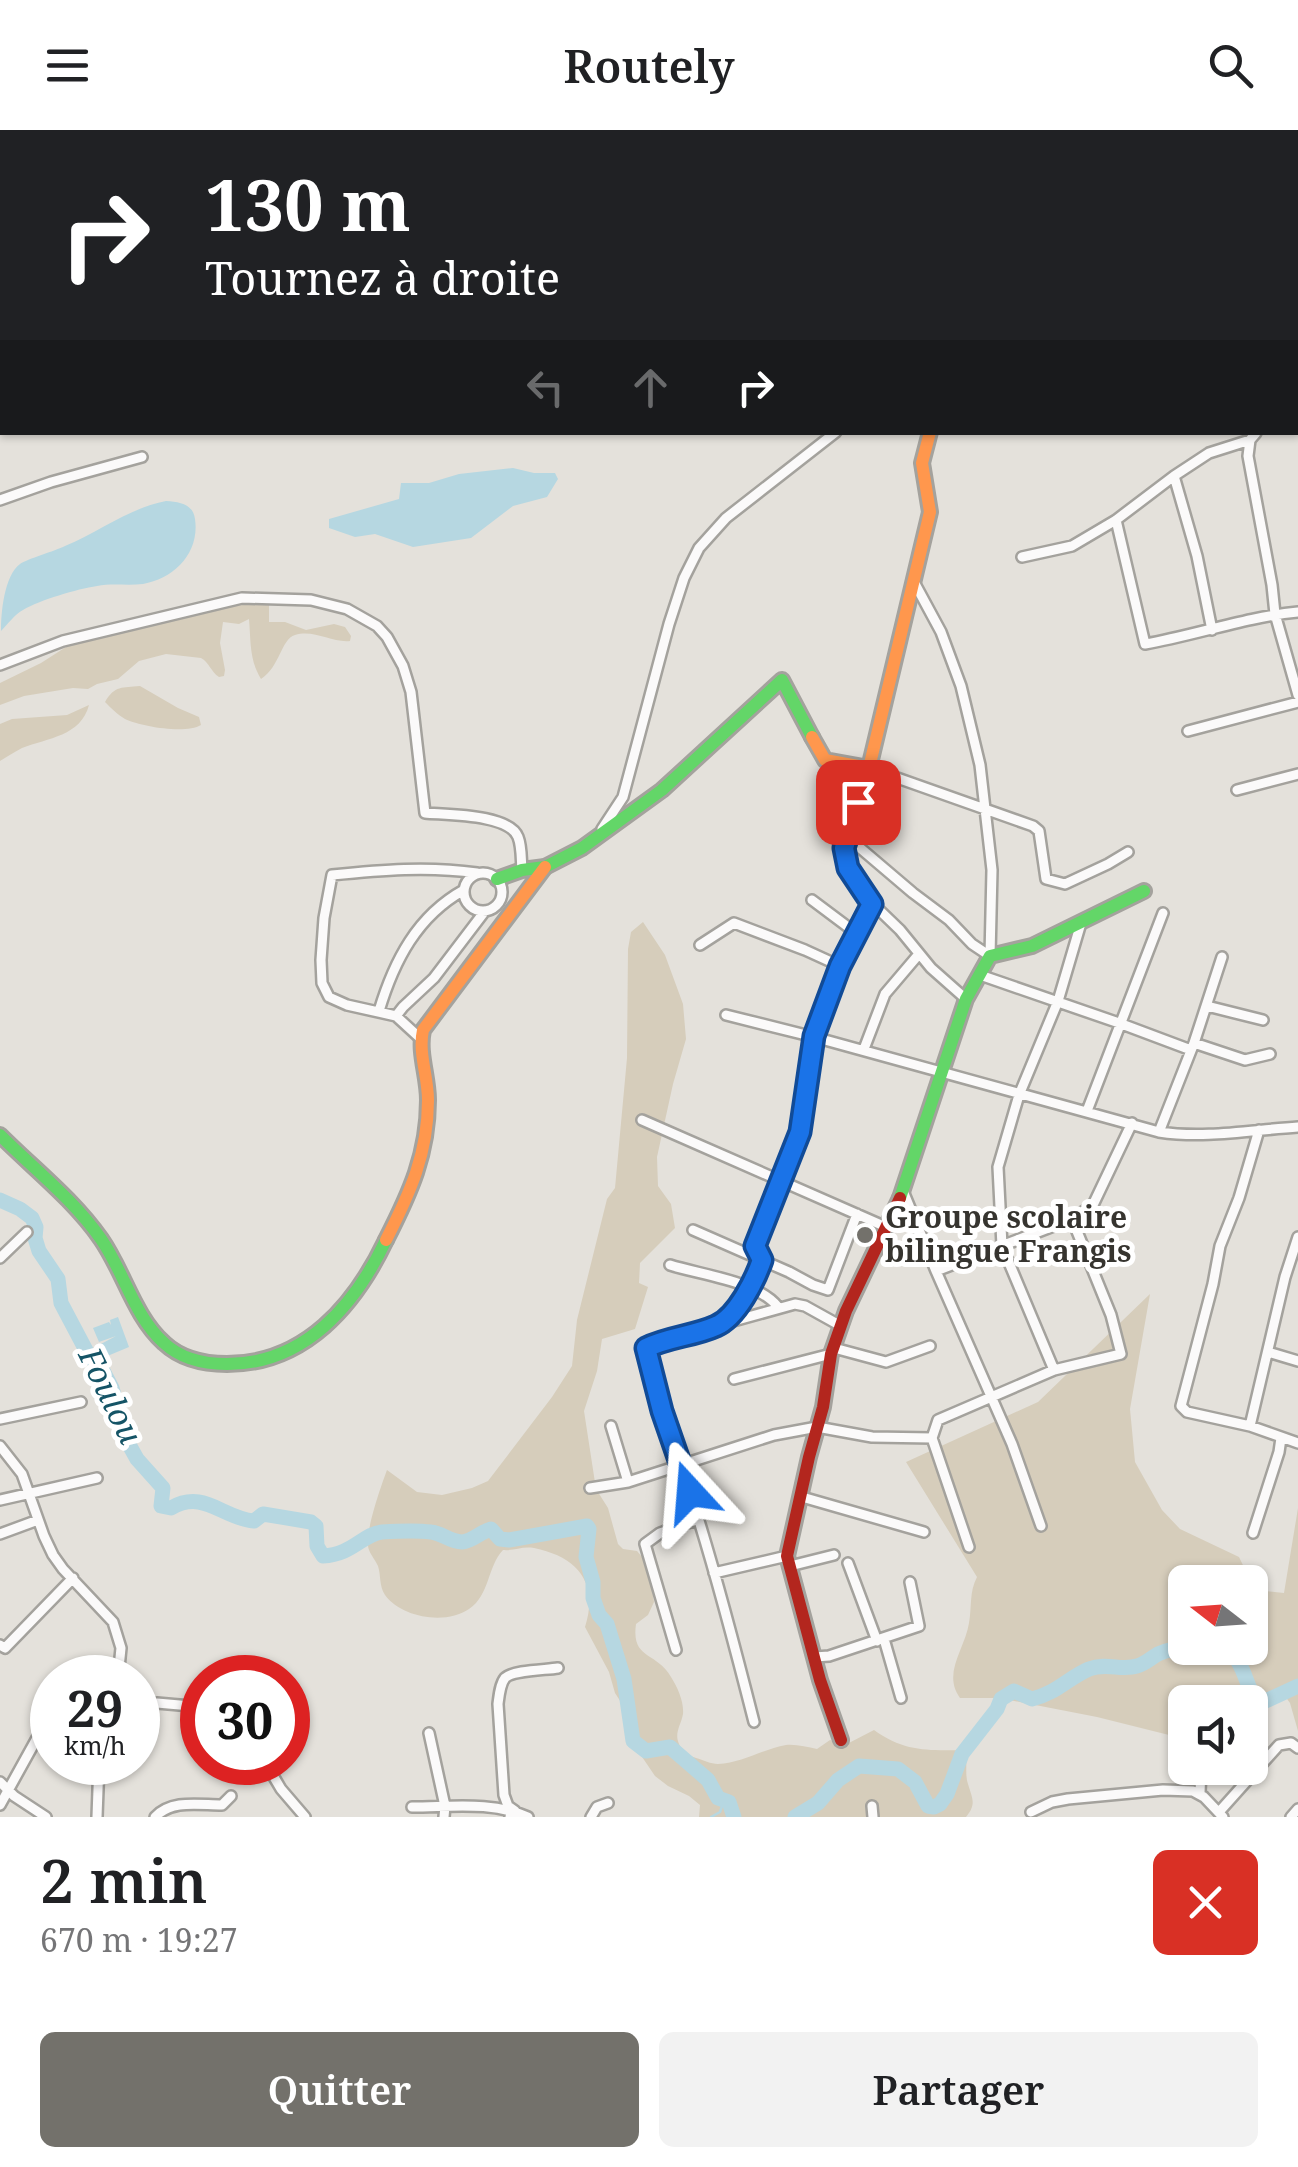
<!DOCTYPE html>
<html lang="fr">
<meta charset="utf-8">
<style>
body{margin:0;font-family:"Noto Serif",serif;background:#f2f2f2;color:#202124;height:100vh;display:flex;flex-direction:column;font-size:38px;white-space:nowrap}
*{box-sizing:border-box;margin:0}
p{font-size:32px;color:#757577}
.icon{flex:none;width:55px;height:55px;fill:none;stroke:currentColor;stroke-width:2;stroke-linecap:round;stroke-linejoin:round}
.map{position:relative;height:1687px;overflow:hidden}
.panel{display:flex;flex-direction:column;background:#fff;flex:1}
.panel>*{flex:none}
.banner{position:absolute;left:0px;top:0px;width:1300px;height:305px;box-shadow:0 2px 8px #0004;background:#202124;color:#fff;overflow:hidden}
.needle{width:65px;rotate:287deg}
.fabs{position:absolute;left:1168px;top:1435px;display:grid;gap:20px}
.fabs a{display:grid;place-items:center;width:100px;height:100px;border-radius:15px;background:#fff;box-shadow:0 2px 8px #0004;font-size:50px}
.speed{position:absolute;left:30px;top:1525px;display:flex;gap:20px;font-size:50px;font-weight:700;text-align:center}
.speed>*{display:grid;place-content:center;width:130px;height:130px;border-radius:50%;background:#fff;box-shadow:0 2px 8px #0004;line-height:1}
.speed small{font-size:25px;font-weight:400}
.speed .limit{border:15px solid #d22;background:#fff;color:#111}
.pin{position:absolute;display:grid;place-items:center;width:85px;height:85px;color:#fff;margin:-42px;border-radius:20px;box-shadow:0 5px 15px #0006}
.me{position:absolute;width:110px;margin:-55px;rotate:341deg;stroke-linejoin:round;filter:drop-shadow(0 0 8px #0008)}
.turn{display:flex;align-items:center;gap:35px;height:210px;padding:0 40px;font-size:45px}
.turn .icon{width:130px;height:130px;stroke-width:2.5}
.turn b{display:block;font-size:70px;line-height:85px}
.lanes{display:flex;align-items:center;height:95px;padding:0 40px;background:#0003;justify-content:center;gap:50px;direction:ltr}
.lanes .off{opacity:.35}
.round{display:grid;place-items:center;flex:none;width:105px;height:105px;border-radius:15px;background:#f2f2f2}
.summary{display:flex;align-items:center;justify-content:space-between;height:170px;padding:0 40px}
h1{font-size:60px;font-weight:600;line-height:75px}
.primary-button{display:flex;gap:20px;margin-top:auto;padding:20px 40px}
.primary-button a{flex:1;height:115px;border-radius:15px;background:#73716b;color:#fff;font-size:40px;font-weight:600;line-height:115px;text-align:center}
.primary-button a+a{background:#f2f2f2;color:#202124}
header{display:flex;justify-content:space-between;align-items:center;height:130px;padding:0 40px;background:#fff;font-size:45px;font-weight:600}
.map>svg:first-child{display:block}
.green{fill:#d6cdbb;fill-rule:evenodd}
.water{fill:#b6d7e1}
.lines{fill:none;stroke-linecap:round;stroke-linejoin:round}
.stream{stroke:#b6d7e1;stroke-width:2.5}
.river{stroke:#b6d7e1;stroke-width:15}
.street-casing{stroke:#a4a29d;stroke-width:14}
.fast-casing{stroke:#a4a29d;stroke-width:18}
.slow-casing{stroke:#a4a29d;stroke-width:18}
.jam-casing{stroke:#a4a29d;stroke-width:18}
.street{stroke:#fbfafa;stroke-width:9}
.fast{stroke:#63d668;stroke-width:12}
.slow{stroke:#ff974d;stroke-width:12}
.jam{stroke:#b3261e;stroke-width:12}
.route-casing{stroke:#114b97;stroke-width:25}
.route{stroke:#1a73e8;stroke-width:18}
.poi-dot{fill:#73716b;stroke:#fff;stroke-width:4}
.labels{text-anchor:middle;stroke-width:10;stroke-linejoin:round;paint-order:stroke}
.poi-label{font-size:30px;font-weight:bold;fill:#36342f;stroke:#fff;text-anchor:start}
.water-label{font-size:32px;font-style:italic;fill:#155466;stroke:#fff}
</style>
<header><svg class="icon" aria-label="menu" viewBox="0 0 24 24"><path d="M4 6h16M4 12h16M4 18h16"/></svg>Routely<svg class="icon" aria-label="search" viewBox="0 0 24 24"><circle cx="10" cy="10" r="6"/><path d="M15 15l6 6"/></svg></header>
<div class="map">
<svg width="1298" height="1687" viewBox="0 0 1298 1687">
<rect width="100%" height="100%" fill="#e4e1db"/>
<path class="green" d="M269,474V492H285L306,500L334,494L345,497L351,506L350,511C332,513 314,499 295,505C281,509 280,537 261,549C249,529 251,511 249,489L239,494L223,492L220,513L225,540L224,546L219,547C211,542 209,532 201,528L166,524L139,531L118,549L97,554L88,559L73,558L24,566L0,575V553L41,533L66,517L136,492L223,476Z
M140,556L178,578L199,587L201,595C186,604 142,597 125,589C118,585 111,578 105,572C115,555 122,558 140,556Z
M89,575C81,606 48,608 22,618C14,622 7,627 0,631V594L12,589L67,585Z
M643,792L665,825L683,874L686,909L673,954L657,1027L658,1056L671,1074L675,1098L640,1133L639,1153L648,1157L635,1199L602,1209L597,1241L584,1281L596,1359L608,1378L618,1414L623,1419L637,1421L648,1434L654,1472L648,1485L636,1494C631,1530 656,1521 671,1547C678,1558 684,1572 683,1584C681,1595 674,1603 679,1614C682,1622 687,1625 696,1628C703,1630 711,1634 718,1634C742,1633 763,1619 786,1615C796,1614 807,1617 817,1619L830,1610L845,1615L874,1600C907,1624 933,1620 972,1620L966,1627C967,1635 965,1646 968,1654C972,1668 977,1674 966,1687H699L700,1675L689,1666L668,1656L655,1646L636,1618L632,1607L634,1592L615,1563L609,1542L585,1497C599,1453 578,1427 534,1418C522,1416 514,1421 503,1420C487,1437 490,1465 469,1479C446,1495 402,1488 385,1465C379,1456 381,1445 378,1436C375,1429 368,1422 368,1415C366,1399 381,1356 387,1340L417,1362L442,1365L472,1358L488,1351L552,1267L572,1236L577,1190L607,1069L615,1058L627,928L628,819L631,802Z
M1150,1164L1130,1279L1135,1332L1162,1380L1180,1399L1239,1427L1255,1460L1284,1463L1298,1378V1601L1290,1573L1282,1562L1270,1561L1260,1570L1250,1617V1572H1185V1609L1097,1587L999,1568H960C942,1543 965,1519 969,1493C972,1477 969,1462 977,1447L906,1332L1038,1272ZM1185,1452H1250V1518H1185Z"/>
<path class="water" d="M513,338L534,343H555L558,349L547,367L513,376L471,408L413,417L375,404L355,407L329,398V389L399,369L401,353H429L459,344Z
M166,371C180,372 193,374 195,389C200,423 174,449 143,454C127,456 112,453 97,456C77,459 40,470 23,480C15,484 8,494 1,501C1,483 4,446 20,434C27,429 55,421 65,416C99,402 129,378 166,371Z
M118,1187L129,1217L105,1227L99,1215L116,1206L99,1212L93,1198L109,1192L111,1195L110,1190Z"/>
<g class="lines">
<path class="stream" d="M711,1687L720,1682L724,1670"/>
<path class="river" d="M0,1070L20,1079L32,1088L36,1097L35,1108L39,1121L58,1149L61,1173L89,1226L102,1239L112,1258L127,1311L137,1329L163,1358L161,1376L171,1378C204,1359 222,1388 254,1391L263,1384L311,1392L316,1396L317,1416L323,1426C352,1425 363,1404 382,1402C397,1401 416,1400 431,1402C442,1403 450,1412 462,1412C473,1411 480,1402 491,1399L500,1409L509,1410L587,1396L589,1399L586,1427L593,1452V1468L599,1485L607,1494L624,1549L633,1611L646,1621L670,1617L708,1650L718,1668L729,1672L734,1687
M1221,1518C1247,1528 1243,1556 1259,1574L1298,1556
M795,1687L818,1673L838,1650L859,1636L898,1639L915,1652L928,1676L934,1677L940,1674L947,1664L962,1624L997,1579L1001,1569L1014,1561L1032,1569C1057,1563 1068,1548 1089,1539C1107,1532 1121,1541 1137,1536C1145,1534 1151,1528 1158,1524C1168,1519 1178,1518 1189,1518"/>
<defs>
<path id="street" d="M3,0L4,2
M907,0V2
M1078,0V2
M1253,0L1259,2
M988,1L992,0
M77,2L81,0
M1220,2L1221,0
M1293,2L1294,0
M0,42L2,41
M1298,177V178
M1256,303L1250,310L1248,326L1272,455L1275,484L1298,565
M1174,346L1197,426L1212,500
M0,370L51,352L142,327
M1116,390L1145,514C1196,505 1246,487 1298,482
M1022,427L1072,416L1116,390L1174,346L1209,323L1250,310
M914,452L941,502L961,556L980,635L992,740L990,826
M0,535L63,511L242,468L311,470L347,479L377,496L387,507L403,536L411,562L425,683C447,685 509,684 518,707C522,717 521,730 522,740
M1188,601L1298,572
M1237,660L1298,644
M602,699L623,667L669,494L684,448L699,418L726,388L836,302
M846,706L913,763L949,790L972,814L990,826
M464 762a19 19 0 1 1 38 0a19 19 0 1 1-38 0Z
M812,770L856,803
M873,774L900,800L931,838L966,869
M700,815L734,793L805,820L840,836
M980,845L1119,893L1191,920
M1207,876L1263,890
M379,881C394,831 417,786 464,760
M726,885L814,907L840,836L873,774L849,737L844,718L869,638L1033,696L1039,701L1046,749L1065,754L1108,734L1128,722
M396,886L403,877L434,848L485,781
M420,908L396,886L347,875L329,867L322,853L321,830L324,788L332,745C381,740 428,736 477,743
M1194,913L1245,930L1270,924
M864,919L885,864L919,824
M1087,981L1163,783
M642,990L886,1097
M1259,1000L1239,1068L1220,1116L1213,1154L1181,1276L1187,1282L1250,1296L1298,1313
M1159,1002L1194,913L1222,827
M903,1061L936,1141L1012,1314L1041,1396
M693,1100L789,1142L813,1155L828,1160L857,1084
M0,1128L27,1102
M670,1135C701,1145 758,1151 778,1177
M936,1141L1072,1089L1093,1075L1132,993
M720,1195L751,1158L762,1130L755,1116L800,1002L814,907L1159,1002C1205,1009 1251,1000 1298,997
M834,1218L886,1232L930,1216
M1268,1222L1298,1231
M1054,1240L1002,1116L998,1037L1019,965L1058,871L1081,793
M734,1249L831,1224
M0,1289L81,1272
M611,1296L628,1352L774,1305L817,1297L872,1307L932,1308L969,1417
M1250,1296L1285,1147L1298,1107
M932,1308L938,1290L1054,1240L1121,1224L1111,1185L1072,1089
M0,1316L22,1344L44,1406L53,1425L63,1439L113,1492L121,1518L118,1548
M590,1358L628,1352
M802,1367L924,1402
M0,1370L97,1348
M1253,1403L1279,1322L1281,1308
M0,1404L38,1390
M848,1433L877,1511
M790,1436L834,1425
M714,1443L787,1426
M884,1509L901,1568
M0,1515L5,1518L73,1448
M676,1520L645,1414L660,1403L699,1389
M815,1527L829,1526L919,1496L910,1452
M138,1582L157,1573L202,1577
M754,1592C736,1521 718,1451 696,1381C679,1328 655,1274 646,1218L665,1210L795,1174L805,1176L841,1196
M429,1603L445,1676L444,1687
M265,1632L281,1659L305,1687
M0,1652L14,1666L46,1687
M1200,1663L1201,1638
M0,1675L52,1581
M872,1676L873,1687
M412,1677C451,1677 492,1671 528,1687
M1031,1682L1052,1672L1068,1669L1163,1660L1193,1661L1204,1667L1223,1687
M1219,1682L1279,1615L1291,1613L1298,1618
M97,1687L99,1632
M155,1687C172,1669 199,1675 222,1675L231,1666
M510,1687L515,1681L508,1676L504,1665L498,1574C499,1566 500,1554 505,1548C513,1540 546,1540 558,1538
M591,1687L597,1677L608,1673
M1291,1687L1298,1679"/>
<path id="fast" d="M497,749L522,740L545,737L582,718L662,660L782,550L812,607
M0,1005C34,1039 73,1069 101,1109C124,1142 134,1186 164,1213C181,1229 205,1234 227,1234C305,1234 355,1175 386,1110
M900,1068L966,869L990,826L1032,816L1144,761"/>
<path id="slow" d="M812,607L825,630L869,638L930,382L922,333L930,302
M386,1110C410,1063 428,1024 428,970C428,946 418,923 423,900L545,737"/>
<path id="jam" d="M841,1610L820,1550L787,1426L809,1327L823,1277L831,1224L846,1181L900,1068"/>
</defs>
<use href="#street" class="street-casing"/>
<use href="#fast" class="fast-casing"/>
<use href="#slow" class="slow-casing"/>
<use href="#jam" class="jam-casing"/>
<use href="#street" class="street"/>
<use href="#fast" class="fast"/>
<use href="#slow" class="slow"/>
<use href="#jam" class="jam"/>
</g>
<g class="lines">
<defs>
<path id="route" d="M690,1362L662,1281L646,1218C668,1207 694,1206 716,1196C737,1187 755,1150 762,1130L755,1116L800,1002L814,906L840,836L872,774L848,738L844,718L858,672"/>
</defs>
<use href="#route" class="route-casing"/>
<use href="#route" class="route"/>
</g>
<circle class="poi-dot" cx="865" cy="1105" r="10"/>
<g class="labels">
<g class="poi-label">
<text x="885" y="1098">Groupe scolaire<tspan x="885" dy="34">bilingue Frangis</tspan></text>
</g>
<g class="water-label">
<text transform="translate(110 1266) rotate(64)" y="11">Foulou</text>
</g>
</g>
</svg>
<div class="fabs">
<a><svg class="needle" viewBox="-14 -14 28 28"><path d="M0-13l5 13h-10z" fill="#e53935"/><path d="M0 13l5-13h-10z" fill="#757577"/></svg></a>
<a><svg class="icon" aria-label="sound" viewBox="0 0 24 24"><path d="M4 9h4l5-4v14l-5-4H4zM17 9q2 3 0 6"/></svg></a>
</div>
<div class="speed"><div>29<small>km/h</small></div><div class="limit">30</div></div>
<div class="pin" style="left:858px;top:672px;background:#d93025"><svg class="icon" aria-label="arrive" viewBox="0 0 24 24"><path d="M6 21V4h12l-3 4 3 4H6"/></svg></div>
<svg class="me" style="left:690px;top:1362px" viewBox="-20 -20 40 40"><path d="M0-17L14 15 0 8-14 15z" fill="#1a73e8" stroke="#fff" stroke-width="4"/></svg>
<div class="banner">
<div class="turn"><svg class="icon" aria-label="right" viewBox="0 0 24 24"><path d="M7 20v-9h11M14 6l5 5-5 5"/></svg><div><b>130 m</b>Tournez à droite</div></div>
<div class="lanes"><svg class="icon off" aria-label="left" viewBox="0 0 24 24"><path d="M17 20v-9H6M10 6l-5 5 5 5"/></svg><svg class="icon off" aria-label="ahead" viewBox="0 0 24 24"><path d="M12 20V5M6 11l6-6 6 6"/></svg><svg class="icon" aria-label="right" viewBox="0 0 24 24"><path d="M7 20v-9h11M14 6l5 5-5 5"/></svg></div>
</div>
</div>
<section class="panel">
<div class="summary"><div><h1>2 min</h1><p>670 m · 19:27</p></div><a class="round" style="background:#d93025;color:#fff"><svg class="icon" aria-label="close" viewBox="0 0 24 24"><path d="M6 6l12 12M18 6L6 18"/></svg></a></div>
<div class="primary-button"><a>Quitter</a><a>Partager</a></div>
</section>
